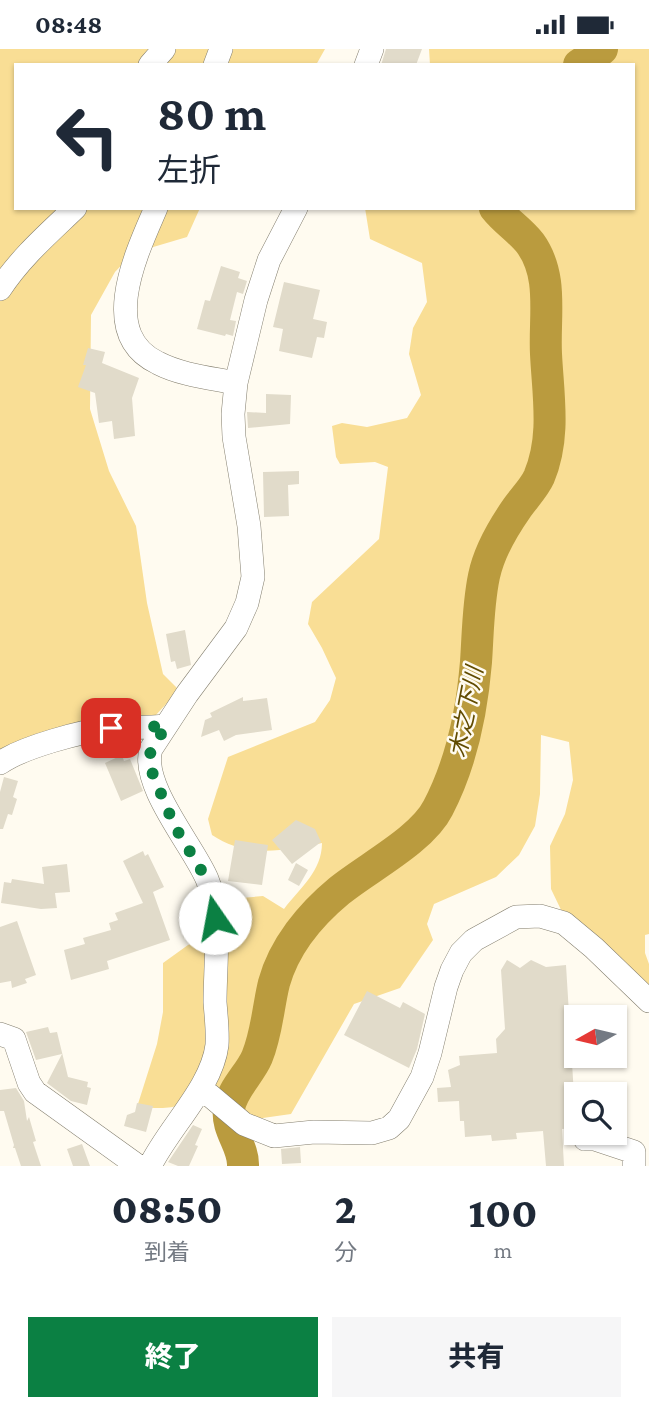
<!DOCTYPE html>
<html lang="ja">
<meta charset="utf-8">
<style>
body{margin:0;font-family:"Crimson Pro","Noto Sans JP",serif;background:#f6f6f7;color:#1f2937;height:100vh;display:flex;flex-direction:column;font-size:26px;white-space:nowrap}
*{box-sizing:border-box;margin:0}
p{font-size:23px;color:#747a83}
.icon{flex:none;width:38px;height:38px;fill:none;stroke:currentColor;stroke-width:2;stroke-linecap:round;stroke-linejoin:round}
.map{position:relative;height:1117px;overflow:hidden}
.details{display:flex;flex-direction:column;background:#fff;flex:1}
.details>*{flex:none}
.guide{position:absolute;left:14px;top:14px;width:621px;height:147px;border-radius:0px;box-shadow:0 2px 5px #0004;background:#fff;color:#1f2937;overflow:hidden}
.needle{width:46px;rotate:262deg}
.buttons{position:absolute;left:564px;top:956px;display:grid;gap:14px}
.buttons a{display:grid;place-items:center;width:63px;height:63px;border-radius:0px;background:#fff;box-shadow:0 2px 5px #0004;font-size:35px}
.pin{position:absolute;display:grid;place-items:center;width:60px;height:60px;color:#fff;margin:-30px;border-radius:14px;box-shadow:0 4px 10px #0006}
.me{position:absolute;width:77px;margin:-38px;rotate:348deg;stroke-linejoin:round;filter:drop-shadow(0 0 5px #0008)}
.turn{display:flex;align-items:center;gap:24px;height:147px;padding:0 28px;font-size:32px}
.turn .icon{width:91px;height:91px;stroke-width:2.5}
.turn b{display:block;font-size:49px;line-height:60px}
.eta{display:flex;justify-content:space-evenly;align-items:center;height:119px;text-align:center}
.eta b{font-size:42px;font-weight:800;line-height:49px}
.action{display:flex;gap:14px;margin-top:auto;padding:14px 28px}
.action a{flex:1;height:80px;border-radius:0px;background:#0b8043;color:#fff;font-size:28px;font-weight:800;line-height:80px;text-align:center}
.action a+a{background:#f6f6f7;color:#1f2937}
.status{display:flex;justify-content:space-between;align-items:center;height:49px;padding:0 35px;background:#fff;direction:ltr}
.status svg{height:19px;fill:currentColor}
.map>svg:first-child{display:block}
.green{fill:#f9de95}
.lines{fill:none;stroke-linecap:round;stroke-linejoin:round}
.river{stroke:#ba9b3e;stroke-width:32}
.building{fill:#e1dbca}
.minor-casing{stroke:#847f6f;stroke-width:24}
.minor{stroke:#fff;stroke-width:23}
.route{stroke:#0b8043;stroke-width:12;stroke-dasharray:0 21.6}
.labels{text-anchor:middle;stroke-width:5;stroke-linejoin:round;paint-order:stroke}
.water-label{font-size:23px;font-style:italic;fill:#614b00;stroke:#fffbf0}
</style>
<div class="status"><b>08:48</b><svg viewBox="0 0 49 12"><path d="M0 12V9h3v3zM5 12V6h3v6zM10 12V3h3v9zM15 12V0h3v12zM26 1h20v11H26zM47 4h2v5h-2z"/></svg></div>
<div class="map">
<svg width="649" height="1117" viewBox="0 0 649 1117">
<rect width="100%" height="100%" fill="#fffbf0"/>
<path class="green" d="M0,0H325L316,16H16V159H200L187,188L133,204L115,223L91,266L90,360L109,422L136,477L147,554L163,625L179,641L155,667L0,704Z
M429,0H649V885L645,886V904L649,915V945L564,867L551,840L550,797L565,765L573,731L569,693L541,686L540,745L535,777L519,806L496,828L434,855L427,875L433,891L400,939L354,955L291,1065L241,1072L206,1041C177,1061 172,1060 137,1058L157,995L163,963V914L188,896L201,891L241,849L263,847L284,860C300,839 322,822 322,794C283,802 246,809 212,786L208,770L228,708L315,673L330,651L336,629L322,599L308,575L312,553L379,490L388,418L375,413L340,415L336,408L332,377L342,374L367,378L407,369L421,346L409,305L413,279L427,253L422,214L370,190L365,159H634V16H430Z"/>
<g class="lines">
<path class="river" d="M579,16L602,0
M243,1117C244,1097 226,1081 229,1060C231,1041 250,1025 257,1008C267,984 268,958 274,934C284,898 310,866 339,842C367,819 422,791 438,759C461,715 472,662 476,613C478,584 478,555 484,527C489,503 503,479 517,459C524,449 534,439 539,428C556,388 548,346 546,305C544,267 554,227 530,194C520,181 505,172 495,159"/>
</g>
<path class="building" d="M386,0H422L416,16H381Z
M221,217L240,223L238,229L247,232L243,245L237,243L230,271L236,272L233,287L226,285L225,287L197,280L205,251L210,252Z
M284,233L320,241L313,270L327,273L324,289L317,288L312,309L279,302L283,280L273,278Z
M88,299L105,303L102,314L139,329L132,349L135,387L114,390L112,372L99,374L95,344L78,338L86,316H83Z
M266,345L291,346L290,375L248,379L247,363L266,364Z
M299,422V435L288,436L289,467L264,468L263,423Z
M185,581L191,616L177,620L175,612L171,613L166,585Z
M243,648V652L267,649L272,681L236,686L224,692L219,681L201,688L205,671L212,668L210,664Z
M122,706L124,712L130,710L143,742L121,752L105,714Z
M4,728L18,732L13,748L17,750L12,766L8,765L3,780H0V743Z
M296,771L315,780L321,793L292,815L272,791Z
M235,791L268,796L262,836L228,832Z
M143,802L145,807L148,805L164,838L153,843L170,891L107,912L109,920L71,931L64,901L85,895L83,889L111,881L109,874L118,871L115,864L143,854L123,812Z
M296,814L308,821L299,837L288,831Z
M67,815L70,843L55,844L57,859L41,860L1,854L4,833L11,834L12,830L44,835L42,818Z
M17,872L36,926L25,930L27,934L12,939L11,932L0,934V878Z
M507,911L520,919L531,911L546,918L566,916L576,1079L562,1080L564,1117H546L543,1082L516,1084L517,1090L492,1092L491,1086L465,1088L464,1072H460L459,1052L438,1053L437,1039L451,1038L448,1021L460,1016L459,1007L497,1004L496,990L505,980L501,921Z
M367,942L400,959L403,953L425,965L417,1000L409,1019L344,986Z
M48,978L50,984L57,983L68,1028L88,1033L87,1038L91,1039L87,1056L71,1052L47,1034L62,1005L36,1011L26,983Z
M16,1039L24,1052L27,1072L29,1068L36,1092L33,1093L41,1117H21L15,1099H13L14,1096L4,1062H0V1041Z
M137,1054L153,1057L146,1083L124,1077L127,1066L135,1063Z
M193,1076L202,1080L195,1096L198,1097L189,1117H178L168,1113Z
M82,1095L90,1117H73L67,1100Z
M300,1098L301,1114L282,1115L281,1100Z"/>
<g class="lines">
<defs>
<path id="minor" d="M150,16L164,0
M215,16L221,0
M366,16L372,0
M156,159C137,203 97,285 158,314C181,326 211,329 236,334
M0,240C21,208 48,185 75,159
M0,714C23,698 82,682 111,679C129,678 148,679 166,677
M0,985L14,990L29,1034L35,1043L138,1117
M201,1039L244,1075L274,1087L314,1083L372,1084L389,1079L399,1070L422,1028L430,1004L446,938L452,921L461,904L474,891L516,868L540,867L564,874L594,899L649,952
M585,1090H595L634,1103V1117
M150,1117C169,1078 212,1038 217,996C218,982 216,967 215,953C215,916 222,865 207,830C194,798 140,736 151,700L187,645L236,579L247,554L253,528L249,477L234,388L233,365L236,334L256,251L269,211L296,159"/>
</defs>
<use href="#minor" class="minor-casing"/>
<use href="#minor" class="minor"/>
</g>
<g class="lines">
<path class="route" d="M111,679L166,677L152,700L148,710L152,723L175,778L207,831L215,869"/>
</g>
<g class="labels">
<g class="water-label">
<text transform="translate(466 663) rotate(-79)" y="8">木之下川</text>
</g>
</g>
</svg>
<div class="buttons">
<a><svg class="needle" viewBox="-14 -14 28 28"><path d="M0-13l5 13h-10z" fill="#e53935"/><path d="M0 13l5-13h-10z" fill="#747a83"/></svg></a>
<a><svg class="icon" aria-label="search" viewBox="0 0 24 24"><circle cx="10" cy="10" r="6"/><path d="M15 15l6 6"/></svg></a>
</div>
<div class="pin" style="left:111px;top:679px;background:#d93025"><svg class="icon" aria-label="arrive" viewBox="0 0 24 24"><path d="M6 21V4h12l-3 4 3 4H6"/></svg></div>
<svg class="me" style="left:215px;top:869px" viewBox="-20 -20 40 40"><circle r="19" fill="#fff"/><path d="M0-13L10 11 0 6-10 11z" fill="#0b8043"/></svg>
<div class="guide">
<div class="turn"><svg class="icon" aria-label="left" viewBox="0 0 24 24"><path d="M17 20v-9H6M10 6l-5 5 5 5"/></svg><div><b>80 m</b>左折</div></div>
</div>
</div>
<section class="details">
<div class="eta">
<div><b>08:50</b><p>到着</p></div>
<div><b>2</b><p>分</p></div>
<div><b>100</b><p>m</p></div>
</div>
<div class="action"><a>終了</a><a>共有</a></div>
</section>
